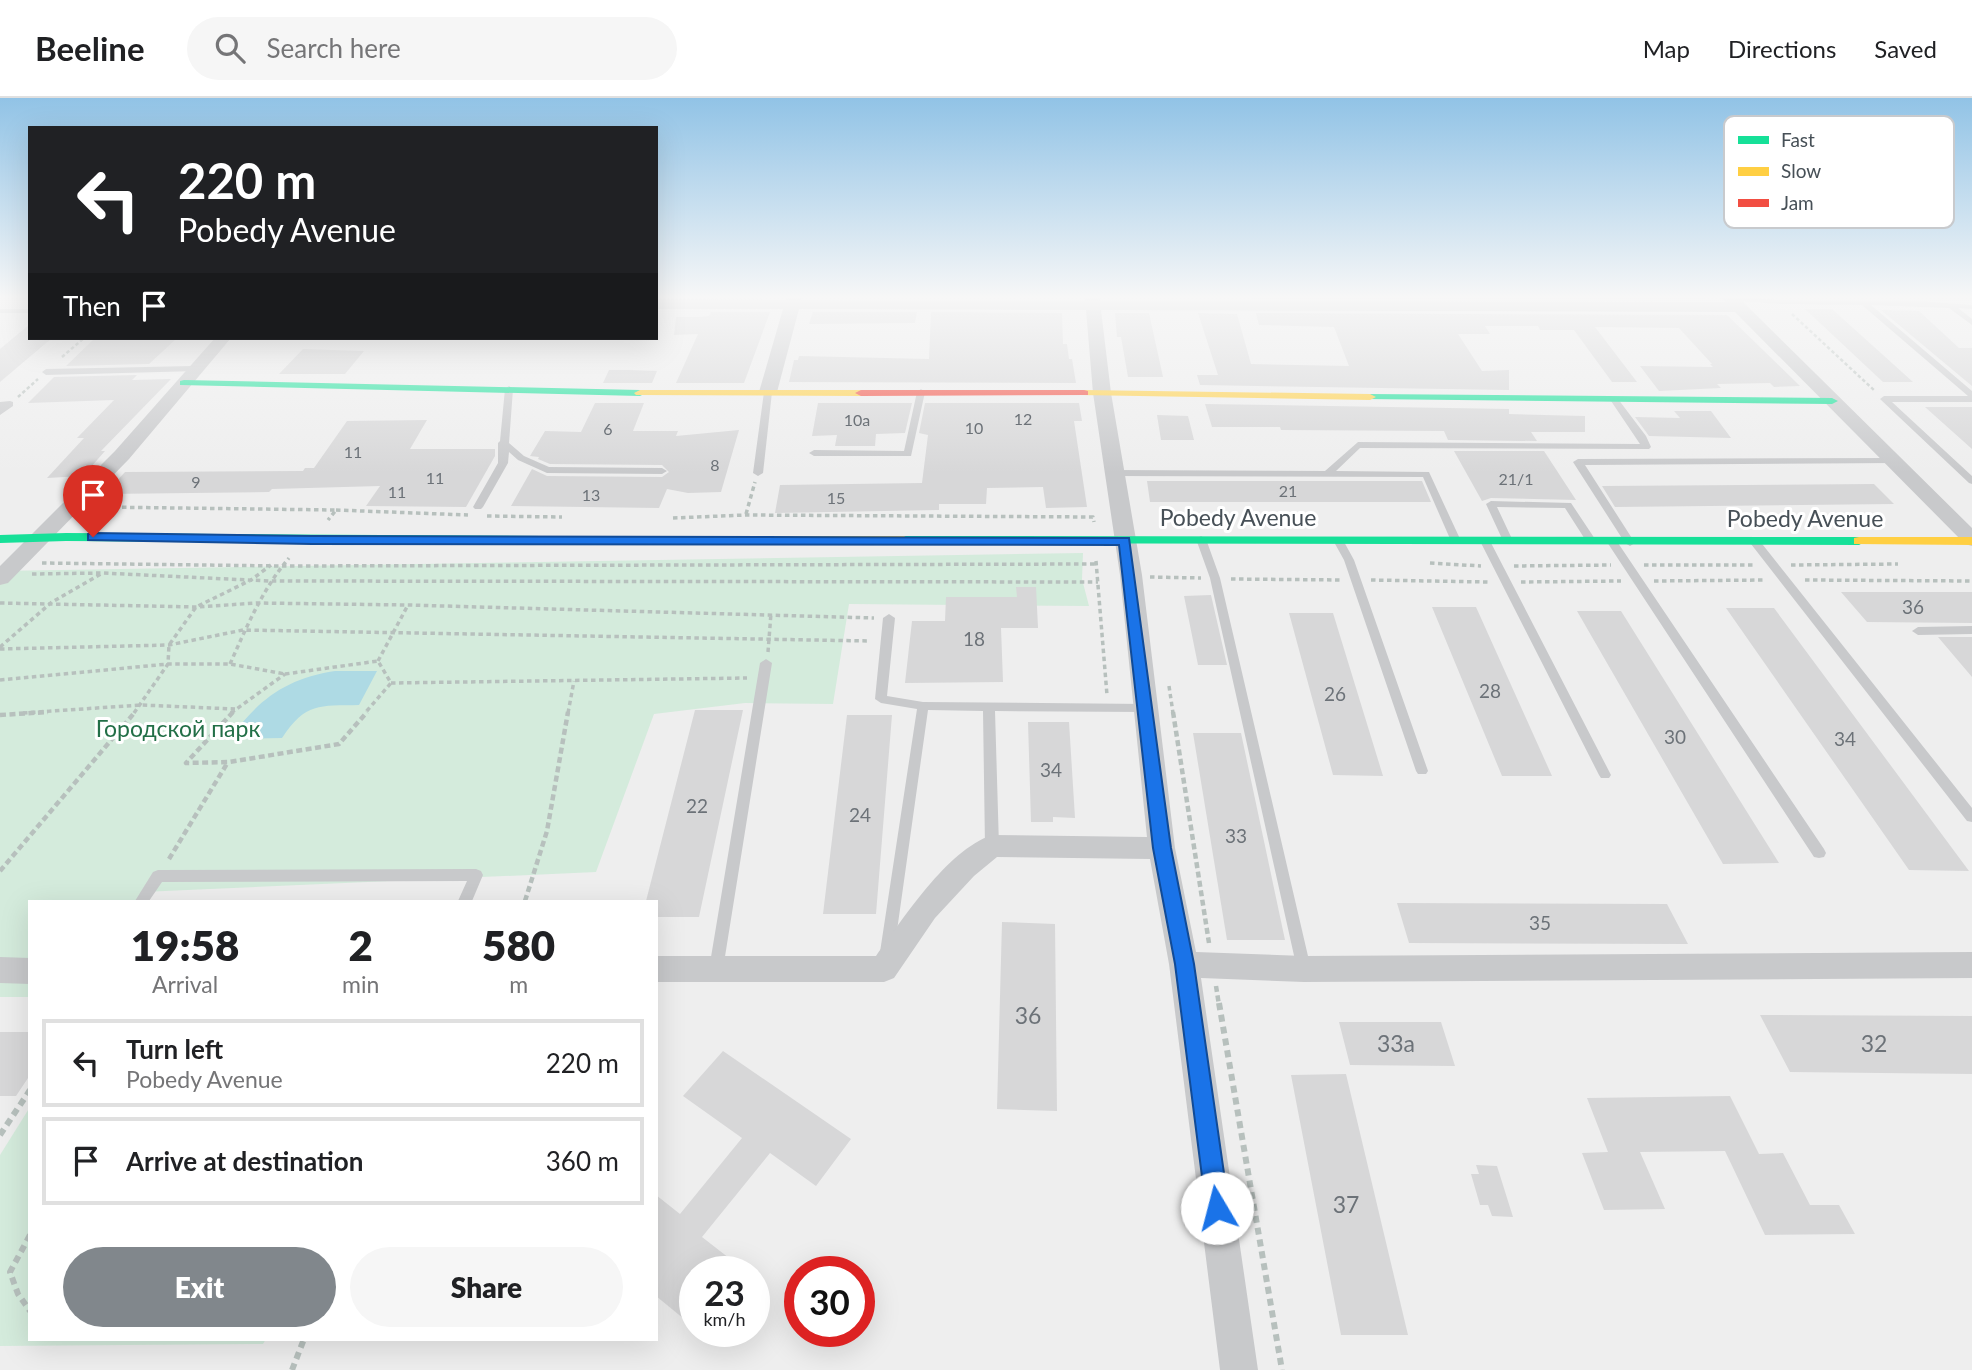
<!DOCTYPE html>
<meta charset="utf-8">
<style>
body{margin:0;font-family:Lato,sans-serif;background:#f6f6f6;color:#202124;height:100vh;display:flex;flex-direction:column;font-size:26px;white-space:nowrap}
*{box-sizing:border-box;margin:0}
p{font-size:23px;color:#757577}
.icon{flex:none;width:38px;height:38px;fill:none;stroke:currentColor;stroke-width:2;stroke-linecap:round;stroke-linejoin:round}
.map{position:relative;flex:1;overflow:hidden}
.sheet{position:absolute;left:28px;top:802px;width:630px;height:441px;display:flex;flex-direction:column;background:#fff;border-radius:0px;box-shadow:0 7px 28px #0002}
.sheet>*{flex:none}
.hud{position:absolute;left:28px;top:28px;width:630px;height:214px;border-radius:0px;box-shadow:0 7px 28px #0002;background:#202124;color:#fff;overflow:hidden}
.speed{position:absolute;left:679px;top:1158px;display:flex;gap:14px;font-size:35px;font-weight:700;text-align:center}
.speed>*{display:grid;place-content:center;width:91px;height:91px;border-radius:50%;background:#fff;box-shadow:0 7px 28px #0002;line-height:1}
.speed small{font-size:18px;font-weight:400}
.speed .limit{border:10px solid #d22;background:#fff;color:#111}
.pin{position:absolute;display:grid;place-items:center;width:60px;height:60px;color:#fff;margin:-72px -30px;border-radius:50% 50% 50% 0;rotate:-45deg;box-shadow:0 0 7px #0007}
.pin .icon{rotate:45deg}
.me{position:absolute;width:77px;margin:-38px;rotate:352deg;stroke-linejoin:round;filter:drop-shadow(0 0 5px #0008)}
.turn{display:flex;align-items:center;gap:24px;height:147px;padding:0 35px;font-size:32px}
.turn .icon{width:91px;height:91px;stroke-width:2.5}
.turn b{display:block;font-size:49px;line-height:60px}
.then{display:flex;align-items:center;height:66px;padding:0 35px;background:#0003;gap:14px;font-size:26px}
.eta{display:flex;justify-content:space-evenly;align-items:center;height:119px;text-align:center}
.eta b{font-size:42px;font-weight:800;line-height:49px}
.primary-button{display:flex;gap:14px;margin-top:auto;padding:14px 35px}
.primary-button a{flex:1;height:80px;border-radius:42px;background:#81878c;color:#fff;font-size:28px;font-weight:800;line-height:80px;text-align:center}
.primary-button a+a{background:#f6f6f6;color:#202124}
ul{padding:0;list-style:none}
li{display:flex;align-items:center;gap:21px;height:88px;margin:0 14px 10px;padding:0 21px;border:4px solid #e0e0e0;border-radius:0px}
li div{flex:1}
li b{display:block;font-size:26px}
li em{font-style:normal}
header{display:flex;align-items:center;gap:42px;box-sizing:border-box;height:98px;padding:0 35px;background:#fff;border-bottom:2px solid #e0e0e0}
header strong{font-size:33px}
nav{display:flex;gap:38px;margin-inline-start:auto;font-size:24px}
.search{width:490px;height:63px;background:#f6f6f6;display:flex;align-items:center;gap:18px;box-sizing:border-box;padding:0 24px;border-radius:38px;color:#757577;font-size:26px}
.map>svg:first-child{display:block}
.green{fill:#d4ebdc}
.water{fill:#aedae4}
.building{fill:#d7d7d8}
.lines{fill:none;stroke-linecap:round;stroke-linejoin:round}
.path-far3{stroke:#b7c0bd;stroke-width:2.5;stroke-dasharray:3.5 2.5;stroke-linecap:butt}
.path-far2{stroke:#b7c0bd;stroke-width:3.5;stroke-dasharray:4.5 3.5;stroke-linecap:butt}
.path-far1{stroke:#b7c0bd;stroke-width:4.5;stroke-dasharray:6 3.5;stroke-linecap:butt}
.path{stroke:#b7c0bd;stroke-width:6;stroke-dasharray:7 5;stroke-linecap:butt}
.lane{fill:#c8c9cb;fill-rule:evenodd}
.street{fill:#c8c9cb;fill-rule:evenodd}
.fast{fill:#16e098;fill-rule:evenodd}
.slow{fill:#ffcf43;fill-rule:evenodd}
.jam{fill:#f24e42;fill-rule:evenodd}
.route{fill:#1a73e8;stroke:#114b97;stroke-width:2}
.labels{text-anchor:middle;stroke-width:6;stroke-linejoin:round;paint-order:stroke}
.far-number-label{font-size:16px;fill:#6c7278}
.number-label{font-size:19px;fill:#6c7278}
.street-label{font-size:23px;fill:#475057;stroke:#fff}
.park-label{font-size:23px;fill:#226f47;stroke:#fff}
.near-number-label{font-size:23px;fill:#6c7278}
.key{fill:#fff;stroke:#c8cacd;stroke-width:2}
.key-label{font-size:19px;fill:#475057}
</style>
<header>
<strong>Beeline</strong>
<div class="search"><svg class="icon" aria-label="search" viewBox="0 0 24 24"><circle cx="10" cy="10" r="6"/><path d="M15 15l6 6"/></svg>Search here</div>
<nav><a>Map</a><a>Directions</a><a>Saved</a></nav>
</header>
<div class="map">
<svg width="1972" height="1272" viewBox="0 0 1972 1272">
<rect width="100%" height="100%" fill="#eee"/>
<path class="green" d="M1083,455L1082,481L1089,508L849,506L833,606L745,605L654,616L596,774L142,794L136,803H30V899H0V473Z
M30,1009V1241H266L263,1246L0,1248V1057Z"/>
<path class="water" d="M335,573H377L359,607C319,608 306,604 282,640L230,641C257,602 287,580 335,573Z"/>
<path class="building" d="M818,197H920L919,200L818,199Z
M971,197H1061V200H971Z
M1251,197H1701L1705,201H1252Z
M1805,211H1832L1913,284H1883Z
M1881,212L1919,213L1959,250H1972V288Z
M711,214H770L744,285H676L698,236L674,237L676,219H700L709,218Z
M813,214H917L915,225L809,226Z
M931,214L1062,215L1063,246H1067L1069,261H1072L1076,285L789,284L794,262H798L799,258L929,261Z
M1115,215H1149L1163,279H1128L1121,239H1117Z
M1198,215L1237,216L1251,266L1349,268L1334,229L1259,227L1256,215L1727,217L1800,288L1774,289L1770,285L1717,286L1721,290L1659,293L1640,268L1713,269L1710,266H1712L1679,230L1595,229L1637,284H1612L1574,232H1540L1538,228H1485L1490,236H1458L1482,273L1509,272V292L1200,287L1197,277H1218Z
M30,226V240H52L0,284V251Z
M95,240H131L128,242H175L149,266L66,268Z
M303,251L364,253L345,276H279Z
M609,272H629L657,273L652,285H603Z
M137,277L132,282L171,281L101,353H105L83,378L47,380L84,340H77L114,302L28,305L54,279Z
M595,305H644L633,333H678L676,338L739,332L721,394L688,395L667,391L659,410L511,408L532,371L547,378L662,379L669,374L662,367L550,366L538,361L539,359L530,358L545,333L581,334Z
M818,305H912L905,335L876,336L875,348H835L837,337L812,338Z
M925,305H1079L1082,323H1074L1087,409L1046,410L1043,389L987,390L986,406H939V412L775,415L780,387L922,385L928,337L919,335Z
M1205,306L1509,311V316L1585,318V334H1531L1537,343L1448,342L1444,333L1281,332L1280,329H1212Z
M1925,309H1972V351Z
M1674,313H1711L1731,340L1649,338L1635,319L1680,320Z
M1157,317L1188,318L1194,342H1161Z
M427,322L410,351H495V358L466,409L366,408L380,388L272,391L269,394L105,396L125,374L303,373L305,370H314L347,323Z
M1454,353H1544L1576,402L1491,400L1482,403Z
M1147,383H1422L1431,404H1150Z
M1874,386L1894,406L1615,409L1602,388Z
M1016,489H1036L1038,530H1001L1003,584L905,585L912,523H945L946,499H1017Z
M1841,494H1972V525L1867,524Z
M1211,497L1227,567H1198L1184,498Z
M1432,509H1476L1552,678H1502Z
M1726,510H1774L1969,773L1909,772Z
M1577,513H1621L1779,765L1723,766Z
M1289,515H1333L1383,678L1333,677Z
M1938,539H1972V579Z
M695,612H743L699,819H656V803H646Z
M847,617H892L876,816H823Z
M1028,624H1069L1075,720L1053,719V724H1031Z
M1193,635H1241L1285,842H1227Z
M1397,805L1667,806L1688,846L1409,845Z
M1002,824L1055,826L1057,1013L997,1011Z
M1760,917L1972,918V976L1790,974Z
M1339,924H1441L1455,968L1350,967Z
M0,934H30V977L16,998H0Z
M723,953L851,1041L816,1088L770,1055L702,1139L747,1174H695V1230L656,1198V1097L680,1116L742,1040L683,998Z
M1346,976L1408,1237H1341L1291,977Z
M1730,998L1759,1056L1783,1055L1810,1107H1839L1855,1136L1765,1137L1725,1053L1640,1054L1665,1111L1604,1112L1582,1055L1608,1054L1587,1000Z
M1476,1067L1497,1068L1513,1119L1492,1118L1488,1107H1480L1471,1076H1479Z"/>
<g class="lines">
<path class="path-far3" d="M1792,216L1875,293
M62,259L84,240
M18,299L38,281"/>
<path class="path-far2" d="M98,409L336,412L328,422
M336,412L468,417
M746,416L755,384
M487,418L562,419
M673,420L746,417L1093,419L1094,424
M1096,463L1107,597
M42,465L284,468L1096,466
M1430,465L1481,468
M1644,467H1754
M1791,467L1898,466
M1514,468L1611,467
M32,476L102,475L270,483L1098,484
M1150,479L1201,480
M1231,481L1341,482
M1371,482L1488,484
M1805,482L1972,483
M1654,483L1765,482
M1521,484L1621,483
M0,505L196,509L257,505L408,507L874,520
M0,549L52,504L101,476
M0,551L169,547L243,532L870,543
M768,554L771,515
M378,563L408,507
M230,566C247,528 262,492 289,460
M285,576L378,563L391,585L365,615
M0,582L168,566H230L285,576
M391,585L747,580
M1169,588L1173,615
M23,615L141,607L235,611
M134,615L168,566L169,547L196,509L251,482L271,467
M231,615L285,576
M568,615L574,583"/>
<path class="path-far1" d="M233,614L186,665L229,664L339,646L367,614
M1173,614L1209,845
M0,617L48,614
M169,761L228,664
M0,773L135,614
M525,803L547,733L568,614
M1216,888L1219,907"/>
<path class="path" d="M1219,905L1282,1272
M0,1037L30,992
M30,1137L10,1174L18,1196L30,1213
M292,1272L304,1241"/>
<path class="lane" d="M1726,198L1779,202L1919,203L1972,207V211L1958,210L1972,221V227L1949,210L1871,207L1972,293V304H1892L1972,378V386L1969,385L1880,301L1884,298H1968L1862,207L1779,206L1729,202H1726Z
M0,211H30V215H0Z
M195,268L199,271L198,273L46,277L42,274L46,271Z
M509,288L513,291L509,345L524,358L549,369L662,370L667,373L662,376L547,375L518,362L509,354L508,365L483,409L481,411H475L473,409L498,365V345L500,343L505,291Z
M768,291L772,294L763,375L758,378L753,375L764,294Z
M921,291L925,294L911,358H814L809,355L814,352L904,353L917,294Z
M1615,300L1618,301L1646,338L1651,349L1649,351L1360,350L1336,373L1429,374L1461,443L1456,446L1451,443L1423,379L1113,378L1108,375L1113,372L1325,373L1358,344L1640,346L1611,303Z
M10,303L13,304V308L0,317V304Z
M1893,360L1898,363L1896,365L1585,367L1635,445L1630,448L1625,445L1573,364L1578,361Z
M1491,403L1571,405L1597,444L1596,446H1588L1565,410L1497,409L1513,443L1512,445H1504L1486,406Z
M1201,438L1206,441L1220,480L1311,871L1309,876L1304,877L1299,876L1297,871L1210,480L1196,441Z
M1485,440L1490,443L1611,677L1609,680H1601L1599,677L1480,443Z
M1339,441L1343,442L1354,462L1428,673L1426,676H1418L1416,673L1344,462L1334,444Z
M1612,441L1616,442L1824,751L1826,755L1824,759L1819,760L1814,759L1607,444Z
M1755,441L1759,442L1972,710V724L1967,723L1751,446L1750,444Z
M889,516L895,520L887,598L923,604L1146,606L1152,610L1146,614L995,613L999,748L997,752L992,753L987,752L985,748L983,613L928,612L894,854L892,858L887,860L882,858L880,854L917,611L881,605L875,601L883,520Z
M1972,528V536L1918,537L1912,533L1918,529Z
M766,561L772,565L723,871L721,876L716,877L711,876L709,871L760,565Z
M476,771L481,773L483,777L472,803H458L467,783L162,784L149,803H135L153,774L158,772Z"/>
<path class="street" d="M787,197H803L801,202L1085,203L1084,197H1100V203L1726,204L1719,197H1736L1972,430V448L1965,446L1735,214L1101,212L1111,295L1142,477L1175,750L1196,854L1304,858L1972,854V880L1304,884L1201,880L1258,1272H1220L1169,866L1150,761L997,759L974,778L935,820L894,880L884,884H656V858H876C904,820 946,753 992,737L1147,739L1120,477L1093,295L1086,212L799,211L777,294L768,299L759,294L783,211H656V201L786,202Z
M215,240H231L129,361L8,485L0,487V468L115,353Z
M0,859L30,860V886L0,885Z"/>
<path class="fast" d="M184,282L640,292L646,295L640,298L180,287V283Z
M1370,296L1832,300L1838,303L1832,306L1366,301V297Z
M66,435L542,438L549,442L542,446L66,443L0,445V437Z
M904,438L1859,439L1866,443L1859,447L899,445V439Z"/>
<path class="slow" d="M640,292H861L867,295L861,298L636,297L634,295Z
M1084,292L1370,296L1376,299L1370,302L1080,297V293Z
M542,438H904L911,442L904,446L537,445V439Z
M1859,439H1972V447L1854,446V440Z"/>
<path class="jam" d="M1084,292L1088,293V297L861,298L855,295L861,292Z"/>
</g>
<linearGradient id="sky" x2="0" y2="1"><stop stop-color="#91c3e6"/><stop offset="0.53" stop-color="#f7f7f7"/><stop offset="1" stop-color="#f7f7f7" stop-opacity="0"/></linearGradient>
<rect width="1972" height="375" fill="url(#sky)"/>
<path class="route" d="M93,435L312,438L1129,440L1171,750L1194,866L1229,1110L1225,1117L1217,1121L1209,1117L1206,1110L1175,866L1153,750L1119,447L312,446L88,442V436Z"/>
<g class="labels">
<g class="far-number-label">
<text x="1023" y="327">12</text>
<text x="857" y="328">10а</text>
<text x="974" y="336">10</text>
<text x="608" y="337">6</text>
<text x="353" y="360">11</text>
<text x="715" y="373">8</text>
<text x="435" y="386">11</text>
<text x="1516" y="387">21/1</text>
<text x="196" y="390">9</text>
<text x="1288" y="399">21</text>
<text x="397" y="400">11</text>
<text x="591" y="403">13</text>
<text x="836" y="406">15</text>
</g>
<g class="number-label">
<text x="1913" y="516">36</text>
<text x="974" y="548">18</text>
<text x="1490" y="600">28</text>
<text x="1335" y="603">26</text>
<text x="1675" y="646">30</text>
<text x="1845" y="648">34</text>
<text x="1051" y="679">34</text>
<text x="697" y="715">22</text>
<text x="860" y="724">24</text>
<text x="1236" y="745">33</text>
<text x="1540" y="832">35</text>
</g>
<g class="street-label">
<text x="1238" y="428">Pobedy Avenue</text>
<text x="1805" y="429">Pobedy Avenue</text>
</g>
<g class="park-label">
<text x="178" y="639">Городской парк</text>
</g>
<g class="near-number-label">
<text x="1028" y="926">36</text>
<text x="1396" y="954">33а</text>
<text x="1874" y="954">32</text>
<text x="1346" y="1115">37</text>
</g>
</g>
<rect x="1724" y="18" width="230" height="112" rx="10" class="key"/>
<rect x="1738" y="38" width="31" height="8" fill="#16e098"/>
<rect x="1738" y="69" width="31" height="9" fill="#ffcf43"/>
<rect x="1738" y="101" width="31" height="8" fill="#f24e42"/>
<g class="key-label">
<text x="1781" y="49">Fast</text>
<text x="1781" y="80">Slow</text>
<text x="1781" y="112">Jam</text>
</g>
</svg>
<div class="speed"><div>23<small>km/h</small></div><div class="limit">30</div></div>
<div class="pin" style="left:93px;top:439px;background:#d93025"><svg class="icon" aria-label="arrive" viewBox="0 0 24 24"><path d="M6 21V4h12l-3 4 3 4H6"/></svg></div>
<svg class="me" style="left:1217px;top:1110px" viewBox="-20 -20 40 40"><circle r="19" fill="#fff"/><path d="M0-13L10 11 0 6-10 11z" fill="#1a73e8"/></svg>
<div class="hud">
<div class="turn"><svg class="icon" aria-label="left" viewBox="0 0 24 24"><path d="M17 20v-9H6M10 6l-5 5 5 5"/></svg><div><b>220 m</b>Pobedy Avenue</div></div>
<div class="then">Then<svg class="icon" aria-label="arrive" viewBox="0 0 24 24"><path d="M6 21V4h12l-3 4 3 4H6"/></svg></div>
</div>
<section class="sheet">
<div class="eta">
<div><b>19:58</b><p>Arrival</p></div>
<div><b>2</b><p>min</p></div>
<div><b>580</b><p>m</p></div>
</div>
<ul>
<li><svg class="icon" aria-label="left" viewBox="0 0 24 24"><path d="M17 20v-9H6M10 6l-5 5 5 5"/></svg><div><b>Turn left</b><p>Pobedy Avenue</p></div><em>220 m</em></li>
<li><svg class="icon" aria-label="arrive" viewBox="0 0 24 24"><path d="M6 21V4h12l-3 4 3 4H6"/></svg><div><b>Arrive at destination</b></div><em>360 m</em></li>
</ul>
<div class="primary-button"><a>Exit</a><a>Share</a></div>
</section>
</div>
